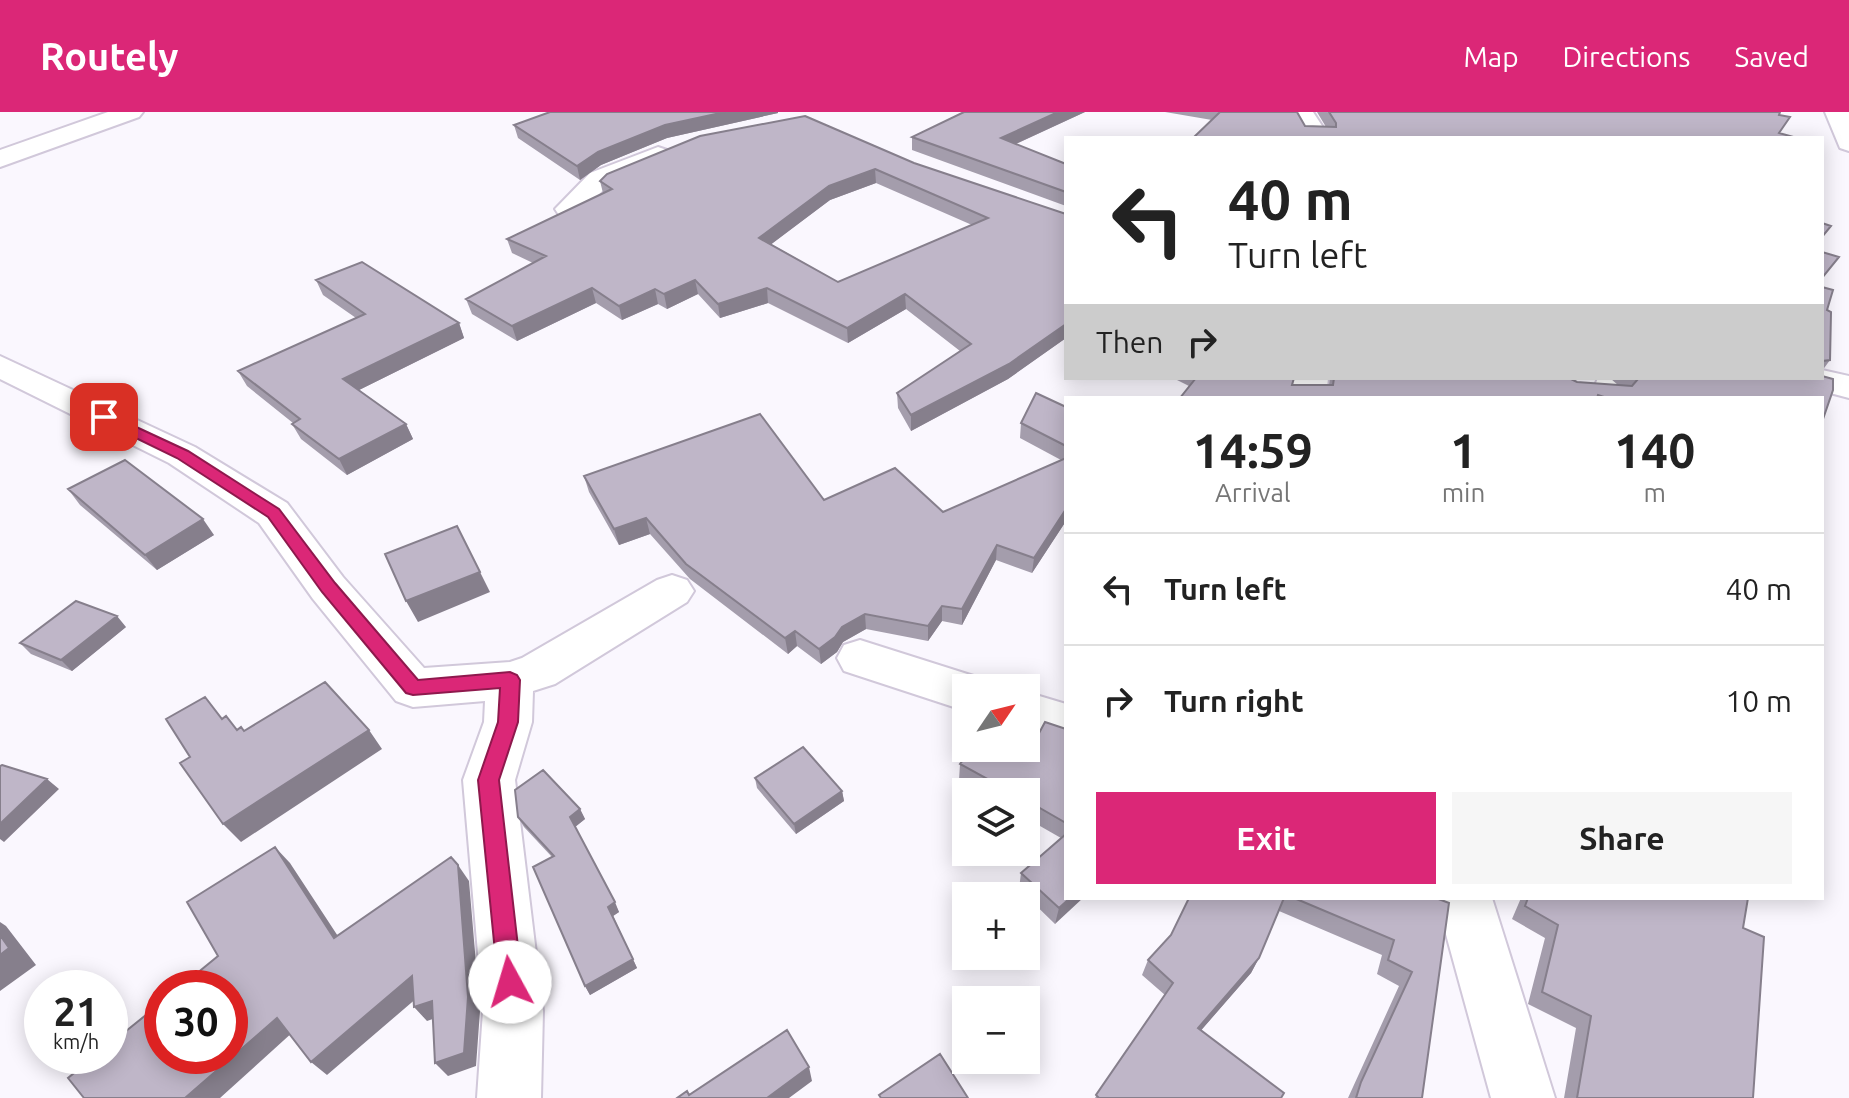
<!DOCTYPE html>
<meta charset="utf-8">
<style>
body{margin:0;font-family:Ubuntu,sans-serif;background:#f6f6f6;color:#222;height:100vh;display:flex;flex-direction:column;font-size:30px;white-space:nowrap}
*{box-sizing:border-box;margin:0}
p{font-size:26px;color:#767676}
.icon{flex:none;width:44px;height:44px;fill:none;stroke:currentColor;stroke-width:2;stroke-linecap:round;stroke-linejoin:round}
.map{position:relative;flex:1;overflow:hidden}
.panel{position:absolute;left:1064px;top:284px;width:760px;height:504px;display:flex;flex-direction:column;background:#fff;border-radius:0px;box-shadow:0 4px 20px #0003}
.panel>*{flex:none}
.hud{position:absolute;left:1064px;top:24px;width:760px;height:244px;border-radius:0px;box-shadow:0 4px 20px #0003;background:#fff;color:#222;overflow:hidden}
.needle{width:52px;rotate:55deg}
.fabs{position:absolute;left:952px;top:562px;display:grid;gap:16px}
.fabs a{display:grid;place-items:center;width:88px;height:88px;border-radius:0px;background:#fff;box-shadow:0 4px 20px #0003;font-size:40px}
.speed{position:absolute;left:24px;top:858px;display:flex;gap:16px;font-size:40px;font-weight:700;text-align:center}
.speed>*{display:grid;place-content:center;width:104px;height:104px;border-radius:50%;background:#fff;box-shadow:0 4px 20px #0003;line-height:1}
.speed small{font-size:20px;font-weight:400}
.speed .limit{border:12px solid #d22;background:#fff;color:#111}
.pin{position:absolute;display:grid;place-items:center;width:68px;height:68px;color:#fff;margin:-34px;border-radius:16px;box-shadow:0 4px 12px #0006}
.me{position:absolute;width:88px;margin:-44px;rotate:354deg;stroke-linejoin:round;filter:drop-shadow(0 0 6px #0008)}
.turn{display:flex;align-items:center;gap:28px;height:168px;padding:0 32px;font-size:36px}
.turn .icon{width:104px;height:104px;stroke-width:2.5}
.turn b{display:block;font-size:56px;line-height:68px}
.then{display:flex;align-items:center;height:76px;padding:0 32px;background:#0003;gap:16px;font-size:30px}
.eta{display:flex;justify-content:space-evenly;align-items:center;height:136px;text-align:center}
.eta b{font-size:48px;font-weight:700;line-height:56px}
.primary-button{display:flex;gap:16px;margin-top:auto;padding:16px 32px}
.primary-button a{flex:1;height:92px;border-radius:0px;background:#db2777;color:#fff;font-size:32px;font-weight:700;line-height:92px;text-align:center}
.primary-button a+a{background:#f6f6f6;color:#222}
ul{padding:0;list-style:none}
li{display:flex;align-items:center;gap:24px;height:112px;padding:0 32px;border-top:2px solid #e0e0e0}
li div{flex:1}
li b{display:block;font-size:30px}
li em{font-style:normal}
header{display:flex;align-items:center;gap:48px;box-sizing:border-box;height:112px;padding:0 40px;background:#db2777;color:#fff}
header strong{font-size:38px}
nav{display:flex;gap:44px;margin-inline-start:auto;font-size:28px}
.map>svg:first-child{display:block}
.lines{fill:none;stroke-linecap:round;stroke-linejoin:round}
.street-casing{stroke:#d1c8da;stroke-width:4}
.highway-casing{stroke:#d1c8da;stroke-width:4}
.street{fill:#fff;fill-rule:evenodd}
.highway{fill:#fff;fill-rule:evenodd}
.wall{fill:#a49dac;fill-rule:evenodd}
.shaded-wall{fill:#867f8c}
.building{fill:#bfb6c8;stroke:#867f8c;stroke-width:2;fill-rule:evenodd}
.route{fill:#db2777;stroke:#8e194d;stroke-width:2}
</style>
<header>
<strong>Routely</strong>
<nav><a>Map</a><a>Directions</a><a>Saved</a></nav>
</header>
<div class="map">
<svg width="1849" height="986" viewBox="0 0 1849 986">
<rect width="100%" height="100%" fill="#faf7fe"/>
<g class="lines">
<defs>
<path id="street" d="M108,0H143L139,5L0,55V38Z
M1289,0H1313L1330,26H1304Z
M658,35L667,38L671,43L667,48L608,73L579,103L569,105L559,103L555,97L590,61Z
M0,244L195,335L287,391L343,465L424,556L510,550L522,546L657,468L672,463L687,468L694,479L687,490L555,572L533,579L532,610L515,668L543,899L541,986H477L483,899L463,668L484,610L485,589L413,595L396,589L313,487L259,411L169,351L0,267Z
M1822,258L1849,264V286L1800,273L1795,266H1822Z
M1294,266H1328L1326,286H1290Z
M1598,266H1632L1626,286H1590Z
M860,528L983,567L988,576H966V599L844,559L837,546L844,533Z
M1026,580L1066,592V632L1026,618Z
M1436,786H1492L1555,986H1491Z"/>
<path id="highway" d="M1825,0H1849V39L1840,36Z"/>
</defs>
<use href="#street" class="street-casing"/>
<use href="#highway" class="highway-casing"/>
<use href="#street" class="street"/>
<use href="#highway" class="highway"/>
</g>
<path class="wall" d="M550,0H778V1L667,26L601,53L580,68L518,26L514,13Z
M964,0H1085L1016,32L1066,52V94L912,38V25Z
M1165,0H1297L1305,14L1326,15L1317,0H1780L1779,3L1780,21L1193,26L1212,8Z
M914,51L1066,102V226L1008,267L911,319L898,296L897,281L960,239L906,197L848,231L768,191L720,206L698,182L667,197L658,192L622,208L596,191L517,229L472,202L466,187L533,151L512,141L507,127L603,81L600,69ZM876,71L972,113L838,170L771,132L830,88Z
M316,168L459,211L464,226L359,278L406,312L413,327L347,363L301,327L292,312L293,311L247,274L238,259L356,206L323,183Z
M1822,175L1827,198L1830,248L1822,259Z
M1173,266H1294L1292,273H1329L1330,266H1569L1577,270L1618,273L1611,267L1604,266H1822V286H1180L1189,274Z
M1066,295V409L1032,461L996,448L962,513L942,509L928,529L866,517L843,530L837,540L821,552L797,534L788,542L690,467L650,422L619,433L589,380L584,364L943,400L1061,348L1020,326L1021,311Z
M68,377L214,423L157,458L80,393Z
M126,515L72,559L31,542L20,531Z
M1066,617V786L1055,812L1019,777L1021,761L1061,726L1026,706V680H979L959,668L960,652L1037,625Z
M755,666L842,679L844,689L796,722L757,676Z
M580,697L585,707L575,715L619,800L613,804L637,856L590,883L585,874L552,745L524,715L518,705Z
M1189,786H1436L1422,986H1348L1399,874L1377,862L1382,843L1279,799L1259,846L1251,861L1201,918L1281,986H1095L1165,883L1142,863L1148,848L1171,823Z
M1521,786H1748L1743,816L1753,986H1564L1576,916L1528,892L1545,826L1512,807Z"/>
<path class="shaded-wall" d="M725,0H778V1L667,26L601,53L580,68L577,54L598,40L665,13Z
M1058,0H1085L1000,39L1001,26Z
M875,57L876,71L830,88L761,140L759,126L829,74Z
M695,168L698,182L667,197L664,182Z
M592,176L596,191L517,229L512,214Z
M767,176L768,191L720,206L718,192Z
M655,177L658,192L622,208L619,194Z
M905,182L906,197L848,231L847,216Z
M459,211L464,226L351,282L343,267Z
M1066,212V226L1008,267L911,319V303Z
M406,312L413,327L347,363L339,347Z
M1066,397V409L1032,461L1034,446Z
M646,406L650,422L619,433L614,417Z
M203,407L214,423L157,458L145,443Z
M997,433L996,448L962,513V497Z
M480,460L490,480L418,510L406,489Z
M942,494V509L928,529V514Z
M865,502L866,517L843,530L837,540L821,552L819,537L842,515Z
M117,504L126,515L72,559L61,548Z
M795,519L797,534L788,542L785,526Z
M369,618L382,637L241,730L223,712Z
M47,667L59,677L4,730L0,727V712Z
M842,679L844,689L796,722L794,712Z
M580,697L585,707L575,715L570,705Z
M275,735L290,751L349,841L334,826Z
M458,753L469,769L480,899L476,954L448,964L435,951Z
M1070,786H1083L1055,812L1059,796Z
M615,790L619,800L613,804L637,856L590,883L585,874L608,795Z
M0,810L6,814L36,853L0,879Z
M1259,846L1251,861L1191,930L1198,916Z
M412,864L425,879L327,963L311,950Z
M432,889L444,903L427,909L414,895Z
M277,906L294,919L220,986H185Z
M809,955L812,969L789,986H767Z"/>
<path class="building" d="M550,0H725L665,13L598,40L577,54L514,13Z
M964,0H1058L1001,26L1066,52V80L912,25Z
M1220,0H1297L1305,14L1336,15V11L1329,0H1780L1779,3L1790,5L1779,21L1797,26H1193Z
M805,4L914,51L1066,102V212L1009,252L911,303L897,281L971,232L905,182L847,216L767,176L718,192L695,168L664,182L655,177L619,194L592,176L512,214L466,187L546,144L507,127L612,77L600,69L607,62L700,24ZM875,57L988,106L838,170L759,126L829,74Z
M1822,111L1831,114L1822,125Z
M1822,140L1839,145L1822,166Z
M362,150L459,211L343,267L406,312L339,347L292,312L300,307L238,259L365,202L316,168Z
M1822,175L1833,178L1827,198L1831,200L1830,248L1822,249Z
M1822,264L1833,267V278L1822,310V286H1607L1598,283L1597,286H1180L1196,266H1294L1292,273H1333L1334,266H1569L1577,270L1632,274L1638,267L1637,266H1822Z
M1036,281L1066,295V334L1021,311Z
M760,302L824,388L895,356L943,400L1066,346V397L1034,446L997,433L962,497L942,494L928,514L865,502L842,515L835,525L819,537L795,519L785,526L686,452L646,406L614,417L584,364Z
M125,348L203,407L145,443L68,377Z
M457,414L480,460L406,489L385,442Z
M76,489L117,504L61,548L20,531Z
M325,570L369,618L223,712L180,651L190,645L166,607L205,585L222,607L226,604L237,618L241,615L244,619Z
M1045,610L1066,617V711L1026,688V680H1011L960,652L972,636H1026V619L1037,625Z
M803,635L842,679L794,712L755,666Z
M2,653L47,667L0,712V654Z
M543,658L580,697L570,705L615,790L608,795L633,847L585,874L533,755L554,744L518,705L515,678Z
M1066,722V786H1070L1059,796L1021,761Z
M275,735L334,826L451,745L458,753L468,885L464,941L435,951L432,889L414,895L412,864L311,950L277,906L185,986H84L68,966L95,944H110V932L162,890V944H230V876H179L218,844L187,790Z
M1189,786H1284L1259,846L1198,916L1284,981L1281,986H1099L1096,983L1173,871L1148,848L1171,823Z
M1294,786H1436L1449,791L1422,986H1356L1361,970L1412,860L1388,848L1394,828Z
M1528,786H1748L1743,816L1764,825L1753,986H1577L1591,904L1542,880L1558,813L1525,794Z
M0,823L9,836L0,843Z
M787,918L809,955L767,986H677L687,979L689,983Z
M940,942L968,986H881L879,983Z"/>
<path class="route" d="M104,300L188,339L279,397L335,471L418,568L510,560L517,563L520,568L518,610L499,668L522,870L519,879L510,882L501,879L498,870L478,668L498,610L500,576L413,583L406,581L322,480L268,405L177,346L99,308V301Z"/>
</svg>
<div class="fabs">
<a><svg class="needle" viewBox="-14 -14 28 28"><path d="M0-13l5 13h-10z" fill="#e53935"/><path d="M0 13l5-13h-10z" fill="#767676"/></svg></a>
<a><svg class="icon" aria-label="layers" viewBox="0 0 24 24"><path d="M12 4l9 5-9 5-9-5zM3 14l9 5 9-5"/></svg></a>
<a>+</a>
<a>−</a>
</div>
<div class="speed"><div>21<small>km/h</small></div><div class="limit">30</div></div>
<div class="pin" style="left:104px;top:305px;background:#d93025"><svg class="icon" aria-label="arrive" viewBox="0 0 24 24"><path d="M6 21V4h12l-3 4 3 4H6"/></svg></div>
<svg class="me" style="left:510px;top:870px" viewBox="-20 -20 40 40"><circle r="19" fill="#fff"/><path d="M0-13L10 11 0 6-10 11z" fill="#db2777"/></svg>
<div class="hud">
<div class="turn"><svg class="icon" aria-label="left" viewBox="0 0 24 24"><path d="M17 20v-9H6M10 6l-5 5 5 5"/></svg><div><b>40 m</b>Turn left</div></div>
<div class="then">Then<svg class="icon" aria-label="right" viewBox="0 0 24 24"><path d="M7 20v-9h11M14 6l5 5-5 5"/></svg></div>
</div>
<section class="panel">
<div class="eta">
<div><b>14:59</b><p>Arrival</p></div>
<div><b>1</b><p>min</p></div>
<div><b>140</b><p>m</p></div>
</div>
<ul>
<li><svg class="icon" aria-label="left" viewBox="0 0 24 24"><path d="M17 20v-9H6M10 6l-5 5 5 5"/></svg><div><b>Turn left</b></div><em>40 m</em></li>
<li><svg class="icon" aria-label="right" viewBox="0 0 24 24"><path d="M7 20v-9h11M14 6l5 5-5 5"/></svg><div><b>Turn right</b></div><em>10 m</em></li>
</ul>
<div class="primary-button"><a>Exit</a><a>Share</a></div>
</section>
</div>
